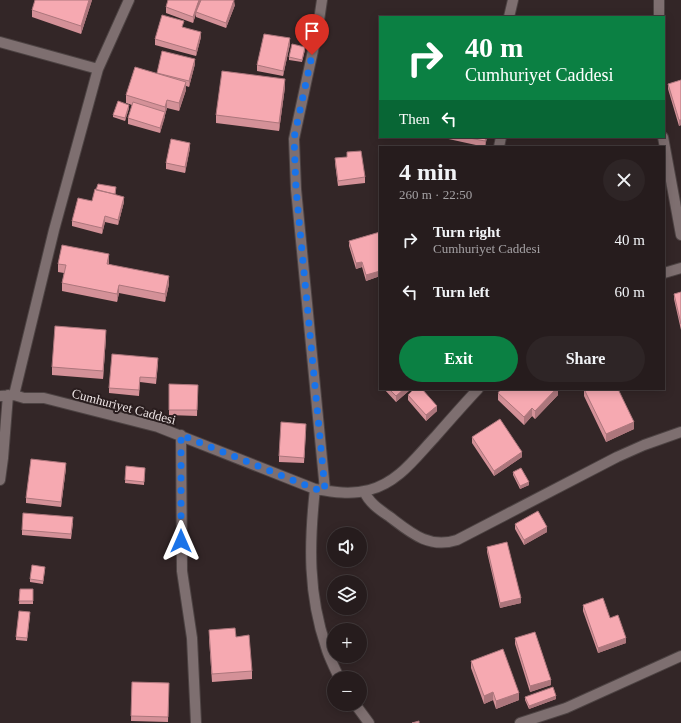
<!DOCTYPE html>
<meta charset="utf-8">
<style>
body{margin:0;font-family:Georgia,serif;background:#2e2526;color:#f1f3f6;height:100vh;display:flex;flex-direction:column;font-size:15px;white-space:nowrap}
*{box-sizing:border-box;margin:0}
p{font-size:13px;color:#a4a1a4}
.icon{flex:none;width:22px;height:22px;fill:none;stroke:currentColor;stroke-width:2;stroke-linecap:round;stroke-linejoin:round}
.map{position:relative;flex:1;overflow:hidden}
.drawer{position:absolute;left:379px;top:146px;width:286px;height:244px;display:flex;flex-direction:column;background:#261c1d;border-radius:0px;box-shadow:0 2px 10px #0003,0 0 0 1px #423a3b}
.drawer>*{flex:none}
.hud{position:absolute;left:379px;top:16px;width:286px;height:122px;border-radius:0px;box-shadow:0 2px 10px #0003,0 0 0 1px #423a3b;background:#0b8043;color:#fff;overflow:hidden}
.tools{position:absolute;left:327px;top:527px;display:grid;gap:8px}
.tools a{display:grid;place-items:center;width:40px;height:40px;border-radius:50%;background:#261c1d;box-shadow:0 2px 10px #0003,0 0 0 1px #423a3b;font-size:20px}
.pin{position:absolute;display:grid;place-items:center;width:34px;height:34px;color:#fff;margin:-41px -17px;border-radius:50% 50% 50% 0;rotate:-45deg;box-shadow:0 0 4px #0007}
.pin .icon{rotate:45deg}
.me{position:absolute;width:44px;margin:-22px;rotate:0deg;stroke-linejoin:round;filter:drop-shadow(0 0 3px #0008)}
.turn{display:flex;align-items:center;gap:14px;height:84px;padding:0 20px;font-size:18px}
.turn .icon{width:52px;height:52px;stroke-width:2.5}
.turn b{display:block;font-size:28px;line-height:34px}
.then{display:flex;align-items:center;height:38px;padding:0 20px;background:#0003;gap:8px;font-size:15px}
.round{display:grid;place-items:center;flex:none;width:42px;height:42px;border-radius:21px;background:#2e2526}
.overview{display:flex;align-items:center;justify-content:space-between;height:68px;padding:0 20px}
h1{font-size:24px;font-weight:700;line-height:30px}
.primary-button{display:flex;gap:8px;margin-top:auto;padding:8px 20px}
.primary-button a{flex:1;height:46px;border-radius:24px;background:#0b8043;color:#fff;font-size:16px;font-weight:700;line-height:46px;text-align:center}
.primary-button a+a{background:#2e2526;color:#f1f3f6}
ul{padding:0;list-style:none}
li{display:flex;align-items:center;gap:12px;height:52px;padding:0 20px}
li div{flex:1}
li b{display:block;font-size:15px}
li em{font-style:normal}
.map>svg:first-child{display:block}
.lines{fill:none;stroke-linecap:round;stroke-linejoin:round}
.minor-casing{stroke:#4d4343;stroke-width:12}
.minor{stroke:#7e6f70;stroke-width:10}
.wall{fill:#d49198}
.shaded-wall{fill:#ac767c}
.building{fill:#f6a9b1;stroke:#ac767c}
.route{stroke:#1a73e8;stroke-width:7;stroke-dasharray:0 12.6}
.labels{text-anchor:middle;stroke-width:4;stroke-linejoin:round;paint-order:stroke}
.street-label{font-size:13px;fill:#efe6e6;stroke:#291d1e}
</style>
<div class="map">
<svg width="681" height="723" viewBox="0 0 681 723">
<rect width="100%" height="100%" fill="#332627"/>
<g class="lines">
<defs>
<path id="minor" d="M322,0L318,27L294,139L296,189L325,490
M509,17L513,0
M659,17V0
M0,42L98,69
M663,137L681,235
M499,147L501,137
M664,273L681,268
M14,395L54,230L98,69L129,0
M0,396L14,395L24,398H44L158,427L315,489C333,492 351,495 369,490C398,483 416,457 435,437C449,421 463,405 478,389
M181,435L182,571L192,638L196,723
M0,480L3,458L8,395
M315,489C309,544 308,594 326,647C329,658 335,668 339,678
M364,491C369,503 380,510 390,517C411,533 429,549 457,540L617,457L644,445L681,432
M355,704L369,723
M520,723L566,708L681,656"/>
</defs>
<use href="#minor" class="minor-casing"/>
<use href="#minor" class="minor"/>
</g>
<path class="wall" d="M92,0L81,34L32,17V10Z
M235,5L226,28L196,17V13L193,23L166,13V7Z
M184,27L201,37L196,56L155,45V39Z
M290,44L283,76L257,71V65Z
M305,50L302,62L289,60V57Z
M195,64L189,87L186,86V90L179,111L167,108L160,133L128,124V118L132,105L126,103V95L157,73Z
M681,80V125L679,126L668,89V84Z
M285,87L279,131L216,123V115Z
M129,108L125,121L113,117V115Z
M444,137H487L485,147L444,138Z
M190,148L185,173L166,169V163Z
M347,152L365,177V183L338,186L335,163V158L347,157Z
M116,190L115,195L124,202L118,225L105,222L102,234L72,226V221L92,201Z
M380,232V276L366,281L362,267L356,269L349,246V241Z
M109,262V264L169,284L165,302L119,293L117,302L62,291V283L64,273L58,272V264Z
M681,292V330L674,299V294Z
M106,337L103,379L52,375V367Z
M158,364L156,384L140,382L139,396L109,393V388Z
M169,384L198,385L197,416L169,415Z
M384,389H411L396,402Z
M558,389V395L535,419L532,416L524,425L498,400V393Z
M584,389L634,429L606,442L584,396Z
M408,395L437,411L426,421L408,400Z
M306,429L304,463L279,462V456Z
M472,437L522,457L494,476L472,443Z
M126,466L145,468L144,485L125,483Z
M66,468L61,507L26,503V498Z
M513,472L529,485L520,489L513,475Z
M73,523L71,539L22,535V530Z
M515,524L547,532L524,545L515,529Z
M487,547L521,603L500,608L487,552Z
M45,569L43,584L30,582V579Z
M20,589H33V604H19Z
M583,605L610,618L626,643L598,653L583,611Z
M30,615L27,641L16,640V637Z
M209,630L236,637L252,671V679L212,682L209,638Z
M515,638L551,685L530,692L515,644Z
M471,661L519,700L496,709L493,700L484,704L471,668Z
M132,682L169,683L168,722L131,721Z
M525,697L556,699L529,709L525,700Z"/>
<path class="shaded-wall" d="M89,0H92L81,34V26Z
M199,0H201L193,23V17Z
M234,0L235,5L226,28V23Z
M201,32V37L196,56V51Z
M290,38V44L283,76V71Z
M195,59V64L189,87V81Z
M285,79V87L279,131V123Z
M186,82V90L179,111V103Z
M167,100V108L165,115V107Z
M129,105V108L125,121V118Z
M165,112V117L160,133V128Z
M679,120H681V125L679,126Z
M486,137H487L485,147V141Z
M190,143V148L185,173V167Z
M124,197V202L118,225V220Z
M105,216V222L102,234V228Z
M109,254V262L107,271V264Z
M362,262V267L356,269V263Z
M380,271V276L366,281V275Z
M169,276V284L165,302V294Z
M119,285V293L117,302V294Z
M106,330V337L103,379V371Z
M404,389H411L396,402V396Z
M556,389H558V395L535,419V411Z
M437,406V411L426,421V415Z
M532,408V416L524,425V417Z
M634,422V429L606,442V434Z
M522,452V457L494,476V471Z
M66,463V468L61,507V502Z
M529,482V485L520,489V486Z
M547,527V532L524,545V540Z
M521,598V603L500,608V603Z
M626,638V643L598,653V648Z
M551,680V685L530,692V686Z
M493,692V700L484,704V696Z
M519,693V700L496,709V701Z
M556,696V699L529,709V706Z"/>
<path class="building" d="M35,0H89L81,26L32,10Z
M168,0H199L193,17L166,7Z
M201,0H234L226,23L196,12Z
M162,15L184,21L182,27L201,32L196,51L155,39Z
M264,34L290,38L283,71L257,65Z
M292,44L305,47L302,60L289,57Z
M162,51L195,59L189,81L157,73Z
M135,67L186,82L179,103L167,100L165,107L126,95Z
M222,71L285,79L279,123L216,115Z
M681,80V120H679L668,84Z
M118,101L129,105L125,118L113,115Z
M133,102L165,112L160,128L128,118Z
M464,137H486L485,141Z
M171,139L190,143L185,167L166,163Z
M361,151L365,177L338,181L335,158L347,157V152Z
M98,184L116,187L115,194L96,190Z
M95,189L124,197L118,220L105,216L102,228L72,221L78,198L92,201Z
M380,232V271L366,275L362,262L356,263L349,241Z
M62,245L109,254L107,264L169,276L165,294L119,285L117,294L62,283L66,265L58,264Z
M681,292V324L674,294Z
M55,326L106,330L103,371L52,367Z
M112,354L158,358L156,378L140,377L139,390L109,388Z
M169,384L198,385L197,410H169Z
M389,389H404L396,396Z
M414,389H422L437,406L426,415L408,395Z
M501,389H556L535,411L532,408L524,417L498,393Z
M584,389H618L634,422L606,434Z
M500,419L522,452L494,471L472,437Z
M281,422L306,424L304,458L279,456Z
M31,459L66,463L61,502L26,498Z
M126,466L145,468L144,482L125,480Z
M521,468L529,482L520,486L513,472Z
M538,511L547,527L524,540L515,524Z
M23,513L73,517L71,534L22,530Z
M507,542L521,598L500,603L487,547Z
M32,565L45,567L43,581L30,579Z
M20,589H33V601H19Z
M603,598L610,618L618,615L626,638L598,648L583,605Z
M19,611L30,612L27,638L16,637Z
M235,628L236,637L249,635L252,671L212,674L209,630Z
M535,632L551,680L530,686L515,638Z
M503,649L519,693L496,701L493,692L484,696L471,661Z
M132,682L169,683L168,717L131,716Z
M553,687L556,696L529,706L525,697Z
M419,721V723H412Z"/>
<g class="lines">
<path class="route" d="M181,541V435L315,489L325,490L296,189L294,138L312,55"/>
</g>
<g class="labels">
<g class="street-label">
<text transform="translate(124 406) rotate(15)" y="5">Cumhuriyet Caddesi</text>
</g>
</g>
</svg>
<div class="tools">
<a><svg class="icon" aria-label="sound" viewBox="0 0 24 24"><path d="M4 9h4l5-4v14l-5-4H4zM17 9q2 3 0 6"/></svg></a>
<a><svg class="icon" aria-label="layers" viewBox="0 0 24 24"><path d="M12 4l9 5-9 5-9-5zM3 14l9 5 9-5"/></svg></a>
<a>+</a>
<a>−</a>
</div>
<div class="pin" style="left:312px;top:55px;background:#d93025"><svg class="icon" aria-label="arrive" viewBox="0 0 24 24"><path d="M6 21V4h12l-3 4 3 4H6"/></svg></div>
<svg class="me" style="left:181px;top:541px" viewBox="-20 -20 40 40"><path d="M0-17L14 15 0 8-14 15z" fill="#1a73e8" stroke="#fff" stroke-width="4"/></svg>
<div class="hud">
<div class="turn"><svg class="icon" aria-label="right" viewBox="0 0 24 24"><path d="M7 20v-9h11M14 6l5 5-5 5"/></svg><div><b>40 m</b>Cumhuriyet Caddesi</div></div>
<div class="then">Then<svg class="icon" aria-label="left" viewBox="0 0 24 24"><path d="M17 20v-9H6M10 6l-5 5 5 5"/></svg></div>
</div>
<section class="drawer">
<div class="overview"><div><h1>4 min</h1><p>260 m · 22:50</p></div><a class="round"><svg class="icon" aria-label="close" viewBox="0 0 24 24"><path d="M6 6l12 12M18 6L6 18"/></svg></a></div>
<ul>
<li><svg class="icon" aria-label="right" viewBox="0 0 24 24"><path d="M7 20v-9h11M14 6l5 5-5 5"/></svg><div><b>Turn right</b><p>Cumhuriyet Caddesi</p></div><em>40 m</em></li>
<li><svg class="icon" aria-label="left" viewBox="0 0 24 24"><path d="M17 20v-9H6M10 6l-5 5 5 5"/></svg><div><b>Turn left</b></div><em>60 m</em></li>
</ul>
<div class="primary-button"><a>Exit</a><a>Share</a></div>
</section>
</div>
